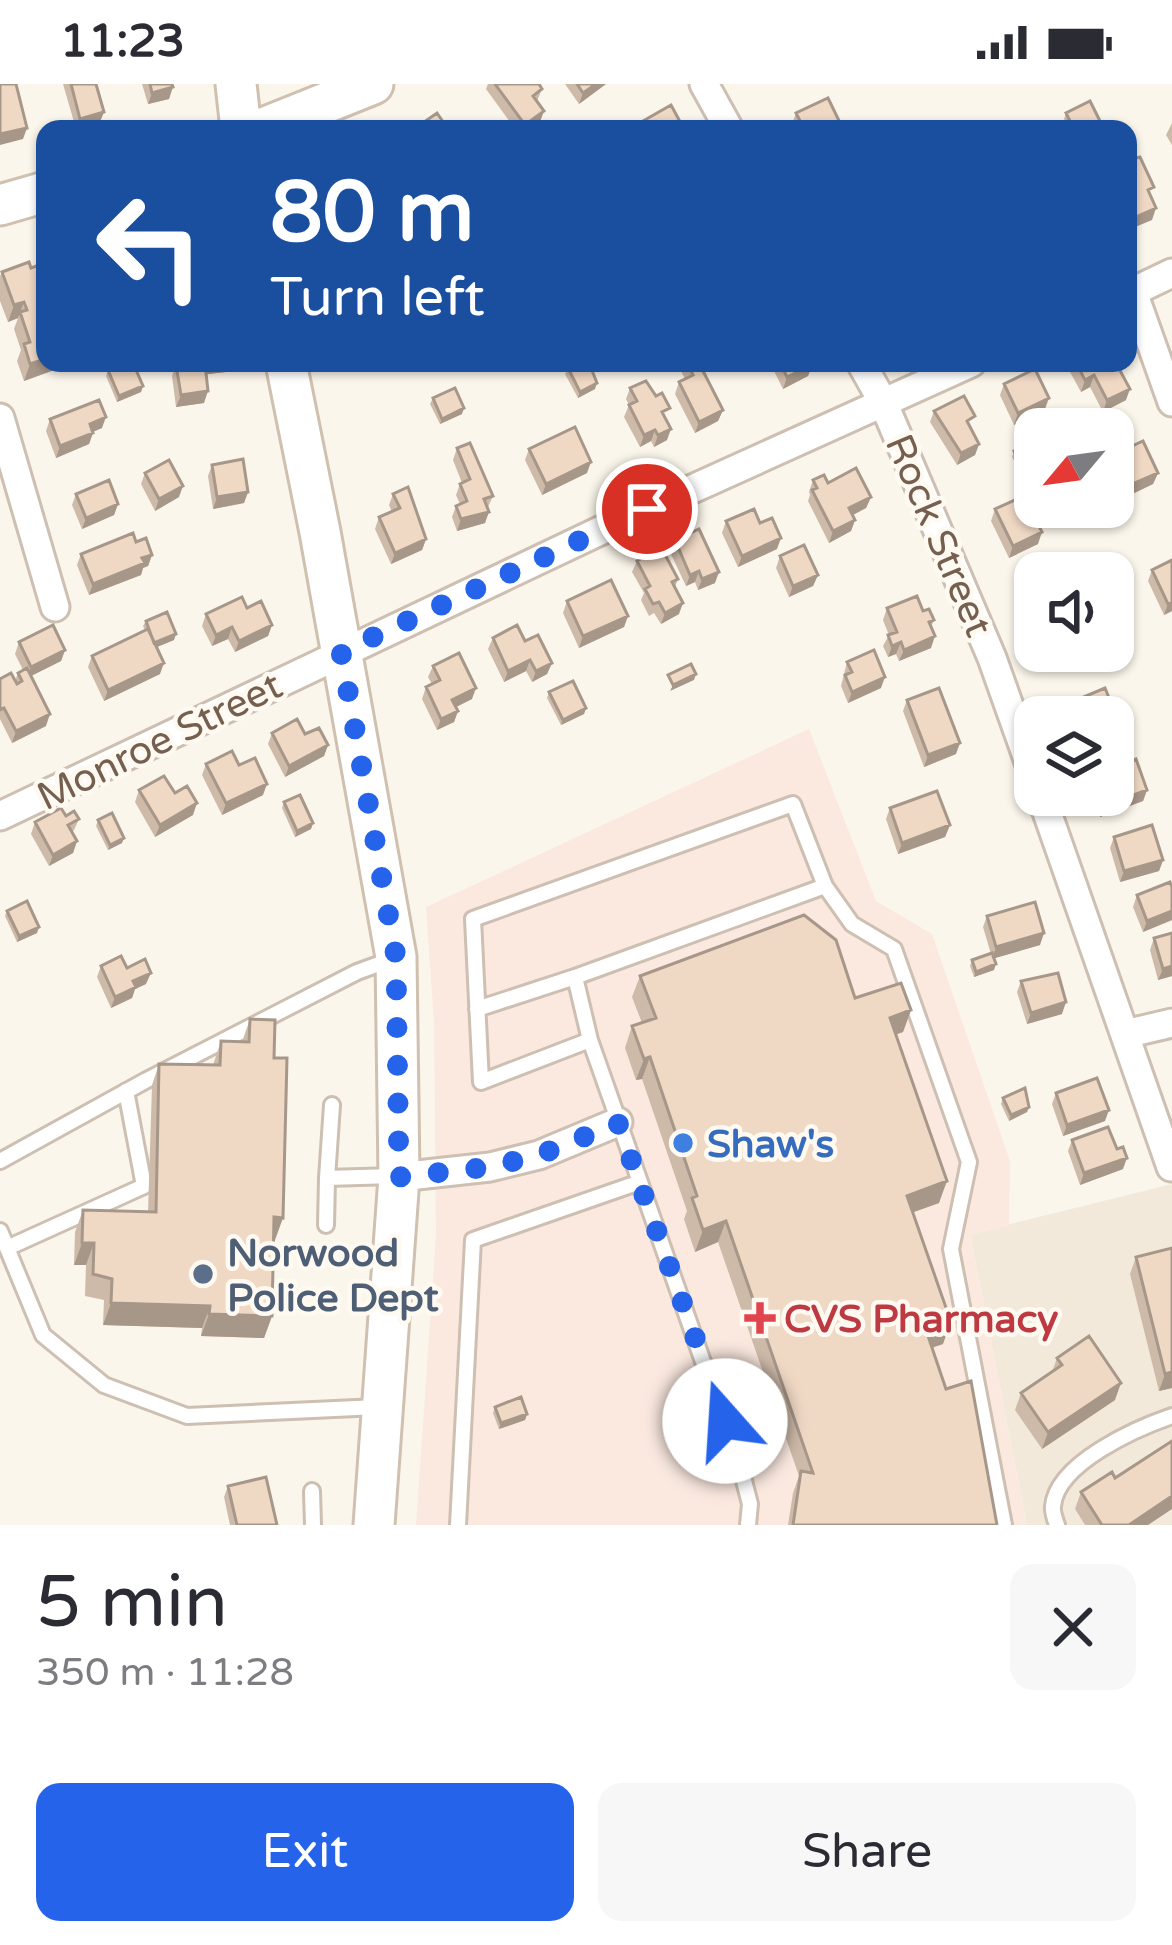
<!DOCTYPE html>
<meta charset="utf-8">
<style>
body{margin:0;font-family:"Varela Round",sans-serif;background:#f7f7f7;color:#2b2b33;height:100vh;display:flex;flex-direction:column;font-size:45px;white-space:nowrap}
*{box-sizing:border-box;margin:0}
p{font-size:39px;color:#7c7c81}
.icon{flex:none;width:66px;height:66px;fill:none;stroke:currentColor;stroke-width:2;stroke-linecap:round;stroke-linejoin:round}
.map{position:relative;height:1441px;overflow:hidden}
.sheet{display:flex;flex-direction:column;background:#fff;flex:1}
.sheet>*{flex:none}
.hud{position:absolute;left:36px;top:36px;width:1101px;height:252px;border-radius:24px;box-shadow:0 3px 9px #0004;background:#1a4fa0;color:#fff;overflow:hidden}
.needle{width:78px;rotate:241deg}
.fabs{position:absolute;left:1014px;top:324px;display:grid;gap:24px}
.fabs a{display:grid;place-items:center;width:120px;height:120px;border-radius:24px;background:#fff;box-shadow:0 3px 9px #0004;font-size:60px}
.pin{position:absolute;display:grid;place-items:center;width:102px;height:102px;color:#fff;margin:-51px;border:6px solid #fff;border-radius:50%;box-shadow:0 3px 12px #0007}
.me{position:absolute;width:132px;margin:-66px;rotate:341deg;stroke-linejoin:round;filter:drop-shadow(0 0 9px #0008)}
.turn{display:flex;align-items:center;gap:42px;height:252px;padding:0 36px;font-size:54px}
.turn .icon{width:156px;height:156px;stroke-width:2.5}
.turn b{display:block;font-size:84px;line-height:102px}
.round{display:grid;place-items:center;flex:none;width:126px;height:126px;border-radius:24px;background:#f7f7f7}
.overview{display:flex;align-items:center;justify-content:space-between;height:204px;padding:0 36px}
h1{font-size:72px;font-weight:600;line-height:90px}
.cta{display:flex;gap:24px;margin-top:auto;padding:24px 36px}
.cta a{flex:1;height:138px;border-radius:24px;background:#2563eb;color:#fff;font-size:48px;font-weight:600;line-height:138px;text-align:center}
.cta a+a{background:#f7f7f7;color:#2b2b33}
.status{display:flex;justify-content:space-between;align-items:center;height:84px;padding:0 60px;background:#fff;direction:ltr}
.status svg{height:33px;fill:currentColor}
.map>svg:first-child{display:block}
.residential{fill:#f3e9da}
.commercial{fill:#fbe9e0}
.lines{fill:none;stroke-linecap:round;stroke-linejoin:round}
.lane-casing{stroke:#cdbfb1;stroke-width:20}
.street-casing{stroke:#cdbfb1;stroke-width:33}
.secondary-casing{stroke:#d0c0af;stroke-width:45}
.lane{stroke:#fff;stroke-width:14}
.street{stroke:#fff;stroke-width:27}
.secondary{stroke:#fff;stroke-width:39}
.wall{fill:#cebaa9}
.shaded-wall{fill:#a79789}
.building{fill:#efd8c4;stroke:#a79789;stroke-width:3}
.route{stroke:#2563eb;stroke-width:21;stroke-dasharray:0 37.8}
.shop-dot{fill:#3f7fe0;stroke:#fefaf1;stroke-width:4.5}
.service-dot{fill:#5c6f8a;stroke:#fefaf1;stroke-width:4.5}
.health-dot{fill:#e0444e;stroke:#fefaf1;stroke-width:4.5}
.labels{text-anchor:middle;stroke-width:9;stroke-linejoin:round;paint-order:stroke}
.street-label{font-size:39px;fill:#755f4f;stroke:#fefaf1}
.shop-label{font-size:39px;font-weight:bold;fill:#366cbe;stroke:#fefaf1;text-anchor:start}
.service-label{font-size:39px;font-weight:bold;fill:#4e5e75;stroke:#fefaf1;text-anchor:start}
.health-label{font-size:39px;font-weight:bold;fill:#be3a42;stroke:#fefaf1;text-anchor:start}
</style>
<div class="status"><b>11:23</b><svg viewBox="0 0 49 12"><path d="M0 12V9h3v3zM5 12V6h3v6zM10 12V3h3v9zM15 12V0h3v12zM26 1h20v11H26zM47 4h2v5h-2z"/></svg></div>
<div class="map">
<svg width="1172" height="1441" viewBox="0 0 1172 1441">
<rect width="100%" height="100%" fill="#fbf6eb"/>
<path class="residential" d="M1172,1100V1441H1027L970,1150Z"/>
<path class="commercial" d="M809,645L876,817L932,850L1010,1077L1009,1142L970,1151L1027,1441H416L436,1150L434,938L426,823Z"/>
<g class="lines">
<defs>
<path id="lane" d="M825,802L852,840L894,865L969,1078L951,1165L1004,1441
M477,925L575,893
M332,1021L327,1094L394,1092
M0,1077L145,997L357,888L390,876
M640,1098L742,1389L750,1420L748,1441
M326,1141L327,1094
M0,1147L43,1251L104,1301L187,1332L378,1323
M7,1164L144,1102L126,1007
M312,1407L313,1441
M458,1441L473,1156L640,1098L590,956L575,893L825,802L793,720L473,835L481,998L590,956
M1057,1441C1055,1435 1052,1428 1053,1422C1057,1379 1137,1344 1172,1332"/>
<path id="street" d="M704,0L729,45
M1133,208L1172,318
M1128,210L1172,189
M861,279L883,318L992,574L1035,695
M0,334L55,523
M1041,711L1171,1083
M0,732L606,444L971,279
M1125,950L1172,939
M399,1093L490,1083L539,1071L618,1038"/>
<path id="secondary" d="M236,0L241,45
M261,45L373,0
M0,121L45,108
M286,279L320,448L396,873L399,1093L374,1441"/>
</defs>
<use href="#lane" class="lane-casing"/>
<use href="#street" class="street-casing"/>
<use href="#secondary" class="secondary-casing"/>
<use href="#lane" class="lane"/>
<use href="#street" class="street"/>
<use href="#secondary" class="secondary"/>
</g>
<path class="wall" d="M63,0H96L104,28L99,40L76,45Z
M142,0H172L169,15L148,20Z
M488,0H539L542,5L537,17L540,38L530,45H515L486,5Z
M565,0H606L579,20Z
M796,29L843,45H794L792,40Z
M1066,29L1103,43V45H1069L1064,35Z
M1172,39V61L1166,51Z
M29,178L45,279H66L65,282L24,297L17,277L21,266L14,245L18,234L8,238L0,217V192L2,188Z
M180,279H229L226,288L206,290L204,319L176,323L172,292L176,281Z
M566,279H589L595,305L578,314L565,290L569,284Z
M684,279H708L704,289L723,326L718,337L695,349L675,310L679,298L685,295L681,287Z
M770,279H812V281L808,292L783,305Z
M1065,279H1116L1126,316L1103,328L1090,303L1081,308Z
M108,286L143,302L141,308L117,318L106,292Z
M1004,300L1045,325L1014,341L1000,311Z
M630,304L666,335L667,356L654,363L651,357L640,363L624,333L629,321L626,315Z
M433,314L462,330L440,340L430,320Z
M934,327L970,344L979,360L975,371L957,381L930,338Z
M50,335L102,344L93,348L89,360L56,374L46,347Z
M457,364L493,412L488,423L485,439L457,447L452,433L456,422L460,420L456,411L460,400L462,399L453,376Z
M529,365L587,389L542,411L525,376Z
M1014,367L1035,392L1025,397L1012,373Z
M1113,371L1158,389L1153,400L1124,414L1113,391Z
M212,381L248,408L244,419L213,425L208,392Z
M145,389L179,413L155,427L141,400Z
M813,396L871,413L866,424L853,431L855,436L851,447L829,459L808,417L810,411L809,408Z
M76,410L118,420L114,431L82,445L72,421Z
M393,410L426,455L422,466L391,480L375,445L379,433L392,428L389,421Z
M995,425L1038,460L1009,474L991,437Z
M726,437L760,439L777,465L738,483L722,449Z
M675,456L715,499L698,506L695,498L686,502L670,468Z
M136,458L152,471L148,482L143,484L141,491L89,511L77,481L81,470Z
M780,472L818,491L813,502L789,513L776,484Z
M1172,476V527L1164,531L1148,497L1152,486Z
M637,477L678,495L675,503L679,530L661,540L654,529L649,532L641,516L644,509L632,488Z
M1022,485L1035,489V527L1033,528L1018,496Z
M567,517L628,532L624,543L579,564L563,529Z
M247,524L272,541L268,552L235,568L228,555L212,562L202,542L206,530Z
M887,524L923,527L934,536L931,543V564L899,577L896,570L888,573L883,562L889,551L883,536Z
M146,537L174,556L157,563L160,590L104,617L88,583L92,572L145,546L143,542Z
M493,554L525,557L552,579L547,590L532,598L526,587L504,598L488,565Z
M19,558L65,566L61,577L31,592L46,642L12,659L0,635V595L15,597L18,589L23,586L15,570Z
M1044,567H1080L1048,578Z
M847,578L881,604L848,619L841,602Z
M433,582L472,615L456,623L458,627L454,638L437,646L422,615L426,603L432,600L428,593Z
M549,608L586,624L584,630L561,641L547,614Z
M907,616L956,670L924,683L903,627Z
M1069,619L1116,631L1113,639V633H1066L1065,630Z
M272,649L305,650L328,661L324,672L285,693L268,660Z
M206,680L239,681L263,711L222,731L202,691Z
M139,706L175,709L193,731L155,753L135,718Z
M1147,706L1143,717L1100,733L1092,711H1113Z
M284,718L313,739L311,745L295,753L282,724Z
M890,724L950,741L945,753L898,770L886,735Z
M66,732L79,735L74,746L72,748L77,757L73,769L49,782L31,750L35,738Z
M98,736L122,759L108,766L96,742Z
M1114,753L1163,776L1159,787L1120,798L1110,764Z
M1172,803V836L1143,848L1133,823L1137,811Z
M7,827L37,849L17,858L5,832Z
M987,832L1040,861L994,874V886L974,893L970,882L972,876L991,870L983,843Z
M1154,854L1172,892L1158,896L1150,866Z
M101,882L146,900L135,905L132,914L111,924L97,893Z
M640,892L855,914L911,926L903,948L895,951L939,1119L913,1128L943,1260L932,1264L997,1441H788L793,1409L799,1392L718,1158L695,1168L684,1135L687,1127L642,995L636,996L625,964L632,942L642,939L632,913Z
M1021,897L1062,930L1027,940L1017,908Z
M250,935L274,974L275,1156L274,1155L272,1232L264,1254L201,1252L202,1244L103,1241L104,1216L85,1212L86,1181H74L75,1148L83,1126L148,1128L152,1001L159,980L213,981L221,957L242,958Z
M1056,1009L1105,1037L1063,1052L1052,1020Z
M1003,1014L1029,1023L1027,1028L1009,1037L1001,1020Z
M1072,1056L1123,1085L1080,1101L1068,1067Z
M1172,1164V1304L1159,1307L1130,1190L1136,1173Z
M1057,1274L1115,1316L1042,1365L1015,1326L1021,1309L1052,1288Z
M495,1323L527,1330L525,1336L499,1345L493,1329Z
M1115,1394L1148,1441H1085L1075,1425L1081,1408Z
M228,1402L277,1441H230L224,1413Z"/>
<path class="shaded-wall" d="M596,0H606L579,20L583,9Z
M173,3L169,15L148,20L152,9Z
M544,27L540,38L530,45H523L525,41Z
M104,28L99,40L77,45L80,35Z
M27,44L23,55L0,61V50Z
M1156,124L1152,136L1128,146L1131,135Z
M24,218L18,234L8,238L14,221Z
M45,275V279H66L65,282L24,297L30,280Z
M229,279L226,288L201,291L205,280Z
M812,281L808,292L783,305L787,293Z
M1094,291L1090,303L1081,308L1085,296Z
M597,299L595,305L578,314L580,308Z
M143,302L141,308L117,318L119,312Z
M1130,305L1126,316L1103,328L1107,316Z
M208,307L204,319L176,323L181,311Z
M1049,314L1045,325L1014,341L1018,329Z
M464,324L462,330L440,340L442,335Z
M723,326L718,337L695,349L699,338Z
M106,333L102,344L85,351L90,340Z
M671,345L667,356L654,363L658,351Z
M655,346L651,357L640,363L644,351Z
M93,349L89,360L56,374L60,362Z
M979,360L975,371L957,381L961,369Z
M591,378L587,389L542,411L546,400Z
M1158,389L1153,400L1124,414L1128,402Z
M183,402L179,413L155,427L159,415Z
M248,408L244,419L213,425L217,413Z
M871,413L866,424L845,435L849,424Z
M118,420L114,431L82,445L86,434Z
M489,428L485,439L457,447L461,435Z
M855,436L851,447L829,459L833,447Z
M1042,448L1038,460L1009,474L1013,462Z
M781,454L777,465L738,483L742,472Z
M426,455L422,466L391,480L395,469Z
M152,471L148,482L143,484L141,491L89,511L93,500Z
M699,487L695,498L686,502L690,491Z
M719,488L715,499L698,506L702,495Z
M818,491L813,502L789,513L793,502Z
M1172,518V527L1164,531L1168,520Z
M683,519L679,530L661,540L665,529Z
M628,532L624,543L579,564L583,552Z
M272,541L268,552L235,568L239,557Z
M232,543L228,555L212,562L216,551Z
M176,550L174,556L152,565L154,559Z
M935,552L931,564L899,577L904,566Z
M901,558L896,570L888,573L892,562Z
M65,566L61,577L27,594L31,583Z
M1052,567H1080L1048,578Z
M530,576L526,587L504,598L508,587Z
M164,579L160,590L104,617L108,606Z
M552,579L547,590L532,598L536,587Z
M696,590L694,596L670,607L673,601Z
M885,593L881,604L848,619L852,608Z
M476,604L472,615L448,627L452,616Z
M586,624L584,630L561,641L563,636Z
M458,627L454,638L437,646L441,635Z
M50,630L46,642L12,659L16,647Z
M960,659L956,670L924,683L928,671Z
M328,661L324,672L285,693L289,682Z
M267,700L263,711L222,731L226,719Z
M1147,706L1143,717L1100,733L1104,722Z
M197,719L193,731L155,753L160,741Z
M313,739L311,745L295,753L297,747Z
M950,741L945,753L898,770L902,759Z
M124,754L122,759L108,766L110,761Z
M77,757L73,769L49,782L53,771Z
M1163,776L1159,787L1120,798L1124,787Z
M1172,827V836L1143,848L1147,837Z
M39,843L37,849L17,858L19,852Z
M1044,849L1040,861L992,875L996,863Z
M996,880L994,886L974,893L976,888Z
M1172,882V892L1158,896L1163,885Z
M151,889L146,900L135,905L132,914L111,924L115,913L133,897Z
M1066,918L1062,930L1027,940L1031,929Z
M911,926L903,948L882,955L890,934Z
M650,973L642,995L636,996L644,975Z
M1029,1023L1027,1028L1009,1037L1011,1031Z
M1109,1026L1105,1037L1063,1052L1067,1041Z
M1127,1074L1123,1085L1080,1101L1084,1089Z
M947,1097L939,1119L900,1133L907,1112Z
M274,1133L283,1134L275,1156L266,1155Z
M726,1137L718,1158L695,1168L703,1146Z
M82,1159H94L86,1181H74Z
M111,1219L210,1222L202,1244L103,1241Z
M209,1230L272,1232L264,1254L201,1252Z
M951,1238L943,1260L918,1268L926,1246Z
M1172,1288V1304L1159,1307L1165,1290Z
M1121,1299L1115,1316L1042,1365L1048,1348Z
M527,1330L525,1336L499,1345L501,1339Z
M1172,1412V1425L1148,1441H1129Z"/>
<path class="building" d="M0,0H16L27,44L0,50Z
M71,0H96L104,28L80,35Z
M150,0H172L173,3L152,9Z
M495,0H539L542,5L533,12L544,27L525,41Z
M577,0H596L583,9Z
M828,14L843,45H804L796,29Z
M1090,17L1103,43L1074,45L1066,29Z
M671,21L684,45H629Z
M437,29L448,45H414Z
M1129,60L1136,74L1140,73L1154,103L1148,106L1156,124L1131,135L1128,127Z
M29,178L31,184L45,179V210L42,211L45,221V275L30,280L24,260L30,258L20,228L27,226L24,218L14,221L2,188Z
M125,279H133L143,302L119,312L108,286Z
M209,279L205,280L208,307L181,311L176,281Z
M571,279H589L597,299L580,308L568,284L573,282Z
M687,279H708L701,283L723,326L699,338L679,298L693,291Z
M780,279H812V281L787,293Z
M1076,279H1116L1130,305L1107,316L1094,291L1085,296Z
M1035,285L1049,314L1018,329L1004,300Z
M646,297L656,312L662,309L670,324L662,328L671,345L658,351L655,346L644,351L629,321L637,317L630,304Z
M455,304L464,324L442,335L433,314Z
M964,312L975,332L967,337L979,360L961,369L934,327Z
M99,316L106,333L90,340L93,349L60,362L50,335Z
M575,343L591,378L546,400L529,365Z
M1035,357V387L1027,391L1014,367Z
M1143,357L1158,389L1128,402L1113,371Z
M470,359L493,412L484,415L489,428L461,435L456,422L467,417L460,400L470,395L457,364Z
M243,375L248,408L217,413L212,381Z
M169,376L183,402L159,415L145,389Z
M856,384L871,413L849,424L855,436L833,447L812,406L817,404L813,396L824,391L828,399Z
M109,396L118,420L86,434L76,410Z
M408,403L426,455L395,469L379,433L400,424L393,410Z
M1024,412L1042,448L1013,462L995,425Z
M754,425L760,439L772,434L781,454L742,472L726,437Z
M699,445L719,488L702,495L699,487L690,491L675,456Z
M133,449L136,458L146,454L152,471L142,474L145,479L93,500L81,470Z
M804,461L818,491L793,502L780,472Z
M661,463L678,495L672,498L683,519L665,529L659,518L653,520L645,505L650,502L637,477Z
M1050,471L1059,489H1035V512L1022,485Z
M1172,476V518L1168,520L1152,486Z
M611,496L628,532L583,552L567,517Z
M917,512L923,527L929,525L934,536L929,538L935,552L904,566L901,558L892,562L888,551L897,548L887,524Z
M242,513L247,524L261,517L272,541L239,557L232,543L216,551L206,530Z
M167,528L176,550L154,559L146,537Z
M53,541L65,566L31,583L19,558Z
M517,541L525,557L538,551L552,579L536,587L530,576L508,587L493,554Z
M148,545L164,579L108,606L92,572Z
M874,566L885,593L852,608L845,591L852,588L847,578Z
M459,569L476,604L452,616L458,627L441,635L426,603L440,596L433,582Z
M691,580L696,590L673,601L668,591Z
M27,584L50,630L16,647L4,624L0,626V595L11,589L17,600L22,597L18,589Z
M573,597L586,624L563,636L549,608Z
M939,604L960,659L928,671L907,616Z
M1105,604L1116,631L1110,633H1074L1069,619Z
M297,635L305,650L319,644L328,661L289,682L272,649Z
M232,667L239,681L255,674L267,700L226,719L206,680Z
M1136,675L1147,706L1104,722L1100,711H1113V684Z
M164,692L175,709L187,702L197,719L160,741L139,706Z
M937,707L950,741L902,759L890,724Z
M300,711L313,739L297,747L284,718Z
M61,724L66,732L74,727L79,735L68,741L77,757L53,771L35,738Z
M112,729L124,754L110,761L98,736Z
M1152,741L1163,776L1124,787L1114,753Z
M1170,798L1172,803V827L1147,837L1137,811Z
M27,817L39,843L19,852L7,827Z
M1035,818L1044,849L996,863L987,832Z
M804,831L836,856L855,914L901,899L911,926L890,934L947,1097L907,1112L951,1238L926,1246L946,1305L971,1297L997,1441H793L801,1387L813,1389L726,1137L703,1146L692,1114L697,1112L650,973L644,975L632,942L656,934L640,892Z
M1172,849V882L1163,885L1154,854Z
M992,869L996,880L976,888L972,876Z
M121,872L127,884L145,875L151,889L133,897L136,903L115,913L101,882Z
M1058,889L1066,918L1031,929L1021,897Z
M250,935L275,936L274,974H287L283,1134L274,1133L272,1232L209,1230L210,1222L111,1219L112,1195L93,1190L94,1159H82L83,1126L156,1128L159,980L220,981L221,957L249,958Z
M1097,994L1109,1026L1067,1041L1056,1009Z
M1025,1004L1029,1023L1011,1031L1003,1014Z
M1108,1043L1117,1065L1123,1063L1127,1074L1084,1089L1072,1056Z
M1172,1164V1288L1165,1290L1136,1173Z
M1089,1252L1121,1299L1048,1348L1021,1309L1062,1281L1057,1274Z
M521,1313L527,1330L501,1339L495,1323Z
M1172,1357V1412L1129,1441H1102L1081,1408L1112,1388L1115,1394Z
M266,1393L277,1441H237L228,1402Z"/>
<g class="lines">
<path class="route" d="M647,425L341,568L396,873L399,1093L490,1083L539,1071L618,1039L725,1337"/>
</g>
<circle class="shop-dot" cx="683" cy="1059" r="12"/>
<circle class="service-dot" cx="203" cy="1190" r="12"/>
<path class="health-dot" d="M754 1216h12v12h12v12h-12v12h-12v-12h-12v-12h12z"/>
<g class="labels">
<g class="street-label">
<text transform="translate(940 451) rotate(67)" y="14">Rock Street</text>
<text transform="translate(159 656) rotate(-26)" y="14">Monroe Street</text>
</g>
<g class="shop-label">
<text x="707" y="1073">Shaw's</text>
</g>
<g class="service-label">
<text x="227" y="1182">Norwood<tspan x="227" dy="45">Police Dept</tspan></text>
</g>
<g class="health-label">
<text x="784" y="1248">CVS Pharmacy</text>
</g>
</g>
</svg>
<div class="fabs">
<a><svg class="needle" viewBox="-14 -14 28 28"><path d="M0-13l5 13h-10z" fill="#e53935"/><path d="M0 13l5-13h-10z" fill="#7c7c81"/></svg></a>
<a><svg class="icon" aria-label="sound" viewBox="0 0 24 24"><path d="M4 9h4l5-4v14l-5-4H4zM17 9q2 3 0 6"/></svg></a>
<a><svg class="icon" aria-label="layers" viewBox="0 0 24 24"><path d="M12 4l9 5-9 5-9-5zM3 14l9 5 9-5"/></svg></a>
</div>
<div class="pin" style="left:647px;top:425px;background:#d93025"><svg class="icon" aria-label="arrive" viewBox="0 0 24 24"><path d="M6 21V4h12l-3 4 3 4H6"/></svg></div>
<svg class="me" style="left:725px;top:1337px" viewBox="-20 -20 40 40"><circle r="19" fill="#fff"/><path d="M0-13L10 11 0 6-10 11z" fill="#2563eb"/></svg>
<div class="hud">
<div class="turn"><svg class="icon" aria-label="left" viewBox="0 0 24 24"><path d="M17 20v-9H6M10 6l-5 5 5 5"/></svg><div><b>80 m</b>Turn left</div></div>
</div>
</div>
<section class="sheet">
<div class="overview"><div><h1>5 min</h1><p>350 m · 11:28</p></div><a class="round"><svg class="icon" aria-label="close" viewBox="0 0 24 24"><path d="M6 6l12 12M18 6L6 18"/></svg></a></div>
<div class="cta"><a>Exit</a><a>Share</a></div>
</section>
